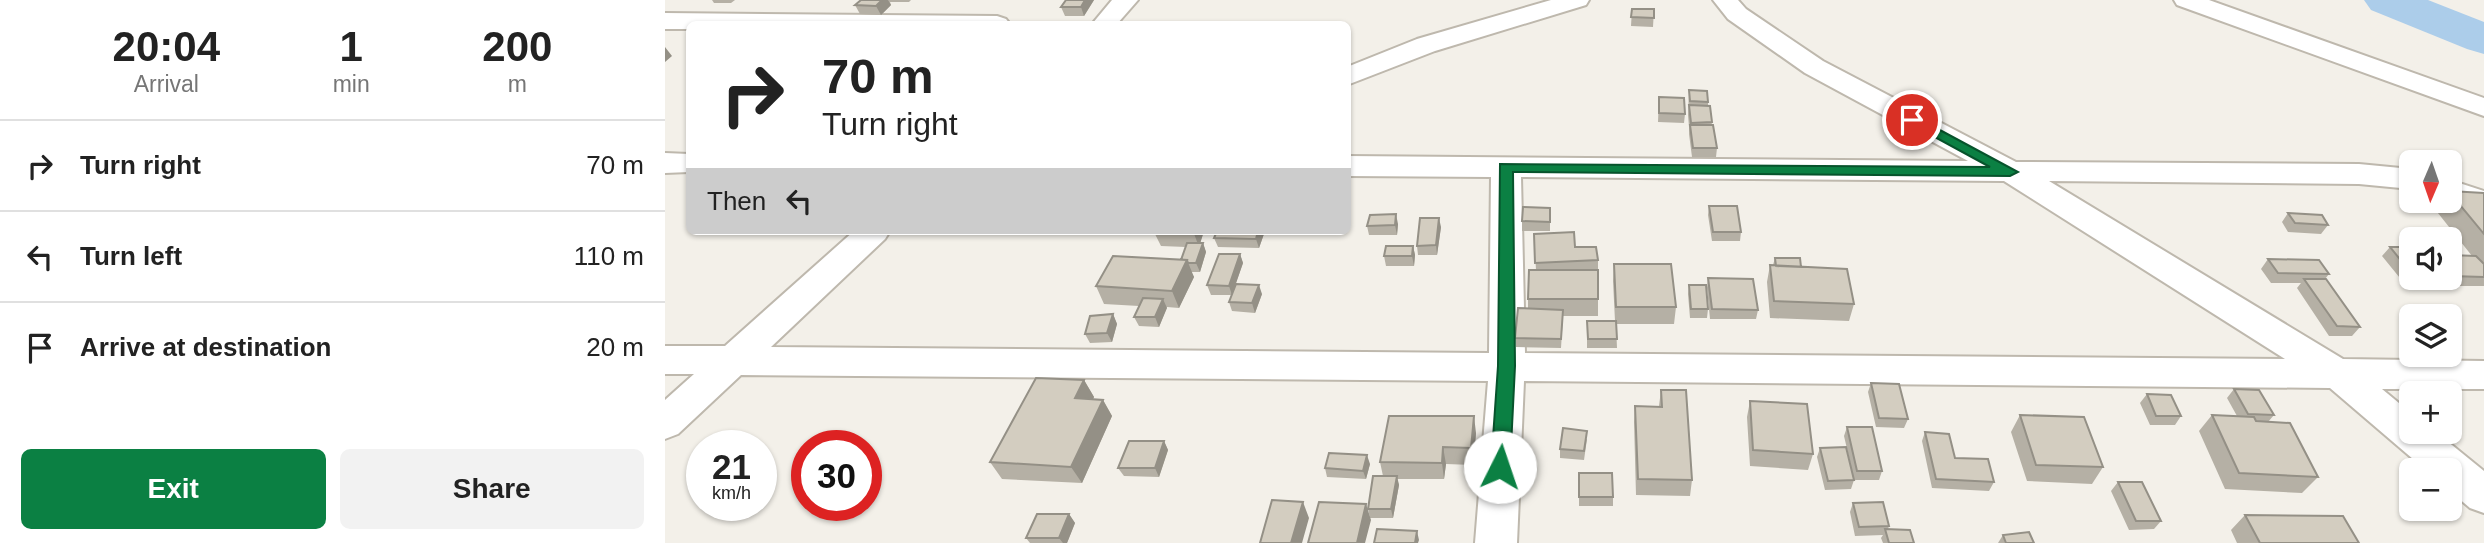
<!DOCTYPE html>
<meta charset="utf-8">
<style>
body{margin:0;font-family:Arial,sans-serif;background:#f2f2f2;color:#222;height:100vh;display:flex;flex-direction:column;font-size:26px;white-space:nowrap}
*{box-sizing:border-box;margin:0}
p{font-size:23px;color:#767676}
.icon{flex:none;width:38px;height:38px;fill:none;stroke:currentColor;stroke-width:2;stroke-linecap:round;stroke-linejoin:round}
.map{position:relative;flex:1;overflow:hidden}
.side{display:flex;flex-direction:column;background:#fff;width:665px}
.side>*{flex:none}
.guide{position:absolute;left:21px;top:21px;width:665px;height:214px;border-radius:10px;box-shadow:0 2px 5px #0004;background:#fff;color:#222;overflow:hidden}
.needle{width:46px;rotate:182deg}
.fabs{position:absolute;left:1734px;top:150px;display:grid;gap:14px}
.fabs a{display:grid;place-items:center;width:63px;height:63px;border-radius:10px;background:#fff;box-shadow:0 2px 5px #0004;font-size:35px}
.speed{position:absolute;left:21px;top:430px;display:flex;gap:14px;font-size:35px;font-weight:700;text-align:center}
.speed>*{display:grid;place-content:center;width:91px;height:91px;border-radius:50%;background:#fff;box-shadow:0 2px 5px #0004;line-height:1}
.speed small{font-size:18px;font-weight:400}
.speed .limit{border:10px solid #d22;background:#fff;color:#111}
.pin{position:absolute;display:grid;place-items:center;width:60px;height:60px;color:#fff;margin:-30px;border:4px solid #fff;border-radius:50%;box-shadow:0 2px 7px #0007}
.me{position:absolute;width:77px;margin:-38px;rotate:4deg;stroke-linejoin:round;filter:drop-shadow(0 0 5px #0008)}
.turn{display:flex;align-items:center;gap:24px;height:147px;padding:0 21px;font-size:32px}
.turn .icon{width:91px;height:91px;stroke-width:2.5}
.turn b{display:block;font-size:49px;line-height:60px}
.then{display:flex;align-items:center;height:66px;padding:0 21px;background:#0003;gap:14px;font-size:26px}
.eta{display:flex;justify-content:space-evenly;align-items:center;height:119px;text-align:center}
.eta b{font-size:42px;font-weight:600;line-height:49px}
.action{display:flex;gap:14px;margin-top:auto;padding:14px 21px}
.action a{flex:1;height:80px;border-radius:10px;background:#0b8043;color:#fff;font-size:28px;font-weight:600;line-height:80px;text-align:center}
.action a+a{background:#f2f2f2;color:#222}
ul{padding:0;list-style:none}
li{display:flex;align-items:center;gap:21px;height:91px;padding:0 21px;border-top:2px solid #e0e0e0}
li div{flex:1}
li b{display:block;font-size:26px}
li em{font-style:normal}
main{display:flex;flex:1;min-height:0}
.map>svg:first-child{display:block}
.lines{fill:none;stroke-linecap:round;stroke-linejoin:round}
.river{fill:#accdea;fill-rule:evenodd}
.street-casing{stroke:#beb8ad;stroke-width:4}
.street{fill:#fff;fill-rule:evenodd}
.wall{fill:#b5b0a5}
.shaded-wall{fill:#949086}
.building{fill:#d3cdc0;stroke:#949086;stroke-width:2}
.route{fill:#0b8043;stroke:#07532c;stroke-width:2}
</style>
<main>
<section class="side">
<div class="eta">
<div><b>20:04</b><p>Arrival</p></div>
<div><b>1</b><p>min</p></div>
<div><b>200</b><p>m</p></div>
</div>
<ul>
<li><svg class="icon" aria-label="right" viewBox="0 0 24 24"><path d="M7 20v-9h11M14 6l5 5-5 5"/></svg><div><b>Turn right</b></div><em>70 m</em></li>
<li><svg class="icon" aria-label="left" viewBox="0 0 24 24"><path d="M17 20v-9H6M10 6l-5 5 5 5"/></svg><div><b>Turn left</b></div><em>110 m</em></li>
<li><svg class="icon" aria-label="arrive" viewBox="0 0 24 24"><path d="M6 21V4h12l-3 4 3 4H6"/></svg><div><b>Arrive at destination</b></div><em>20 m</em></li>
</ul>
<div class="action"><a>Exit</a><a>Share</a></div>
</section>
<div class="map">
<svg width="1819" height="543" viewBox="0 0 1819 543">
<rect width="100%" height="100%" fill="#f3f0e9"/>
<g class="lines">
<path class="river" d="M1699,0H1763L1819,22V54L1802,49L1706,10Z"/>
<defs>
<path id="street" d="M447,0H473L452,24H427Z
M886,0H924L921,5L770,51L682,85V67L752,39Z
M1048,0H1073L1081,9L1158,61L1351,162L1694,164L1746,169V189L1694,184L1384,181L1678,359L1819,361V389H1717L1746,413V432H1771L1819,471V513L1805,508L1785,491V471H1762L1665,388L859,381L852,543H810L823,381L76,375L13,434L0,439V400L29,374H0V346H60L189,231H225L220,239L106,347L824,353L826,177L682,176V156L1303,161L1140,73L1063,19ZM856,177L1339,181L1620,359L860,353Z
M1509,0H1544L1819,98V116L1512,5Z
M0,13L332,16L341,19L345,24H24V29H0Z
M0,153L24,154V172L0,173Z
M1785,180L1819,191V212L1785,201Z"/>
</defs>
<use href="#street" class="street-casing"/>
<use href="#street" class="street"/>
</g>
<path class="wall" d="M47,0H70L66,3H49Z
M196,0H246L244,2H225L226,5L216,15L195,14L190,5Z
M401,0H429L419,16H400L396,7Z
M967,9H989L988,27L966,26Z
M1024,90L1043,102V106L1052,148L1051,157H1027L1024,134V127L1023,115Z
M994,97L1020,114L1019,123L993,122Z
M1785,191L1819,193V286H1776L1770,278H1785V255L1807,256L1769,208L1775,201H1785Z
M1044,206L1076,232L1075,241H1047L1043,215Z
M885,208V231H857V221Z
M1623,213L1663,225L1656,234L1623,232L1617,222Z
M733,224L732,235H704L702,226Z
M776,227L772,255H753L752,246Z
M471,231H539L535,243H538L541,252L535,272H526L529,277L514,308L502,307L494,327L474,326L469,317L474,306L439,304L431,286L516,260L521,247L496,246L490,234H472Z
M600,231L594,248L553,247L549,238Z
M869,234L910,247L933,260V316H898L896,348L851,347L850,338L863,309V299L871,270Z
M748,246L750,255L749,266H721L719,256Z
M1725,247L1746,253V278H1760L1756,283H1739L1717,256Z
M575,254L578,263L568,291L597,294L590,313L567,311L564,302L567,295H546L542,285Z
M1110,258L1136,267L1189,304L1184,321L1105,318L1102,282L1105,265H1108Z
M1603,259L1664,274L1660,279L1695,327L1687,336H1664L1632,288L1636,283H1606L1596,269Z
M949,264L1011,307L1009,324H951L952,348H922V321H950L948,281Z
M1043,278L1093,310L1091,319H1045L1042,288Z
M1024,285L1043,309L1042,318H1025L1023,294Z
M448,314L452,324L447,342L425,343L420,334Z
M419,380L429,397L428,399L438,400L447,416L417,483L337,479L325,462Z
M1206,383L1243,419L1239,428L1211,427L1203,392Z
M1569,389L1609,415L1603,422L1653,477L1637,493L1560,489L1534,431L1547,415L1572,416L1562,398Z
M996,390L1027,480L1025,496L971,495L969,422L970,406H994Z
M1482,394L1516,416L1510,425H1485L1475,403Z
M1085,401L1148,454L1143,470L1085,466L1082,417Z
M1355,415L1438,467L1427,484L1362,481L1346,432Z
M1182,427L1217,471L1214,480H1189L1186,489L1160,490L1152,457L1155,448L1186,466L1179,436Z
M1260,432L1290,458L1329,482L1324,491L1267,488L1257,441Z
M811,433L808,465L781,464L779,479H732L734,485L728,518H705L703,509L718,476L715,462Z
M922,439L919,460L895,458V449Z
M499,441L503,450L494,477L459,476L453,468Z
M705,464L701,479L662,477L660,468Z
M914,473L948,497V506H914Z
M1453,482L1496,521L1489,529L1464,530L1446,491Z
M1188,503L1224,526L1223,529L1249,543H1218L1216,538L1218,535L1190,536L1185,512Z
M404,514L410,523L402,543H365L361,538Z
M1580,515L1694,543H1572L1566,530Z
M1338,535L1369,543H1333Z"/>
<path class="shaded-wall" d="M217,0H223L226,5L216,15L211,6Z
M420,0H429L419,16L416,7Z
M0,47L7,56L0,62Z
M731,214L733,224L732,235L730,225Z
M774,218L776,227L772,255L771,245Z
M528,231H539L534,247Z
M593,231H600L594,248L591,239Z
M538,243L541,252L535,272L531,263Z
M748,246L750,255L749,266L747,256Z
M575,254L578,263L567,295L564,286Z
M522,260L529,277L514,308L507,291Z
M594,285L597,294L590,313L587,303Z
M498,299L502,308L494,327L490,317Z
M448,314L452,324L447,342L442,333Z
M419,380L429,397L420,415L410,398Z
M438,400L447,416L417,483L406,467Z
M809,416L811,433L808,465L806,448Z
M499,441L503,450L494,477L490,468Z
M778,447L781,464L779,479L777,463Z
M702,455L705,464L701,479L698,471Z
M732,476L734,485L728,518L726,509Z
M638,502L644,518L637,543H626Z
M701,504L706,520L700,543H692Z
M404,514L410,523L402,543H398L394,538Z
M752,531L754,540L753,543H750Z"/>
<path class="building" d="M196,0H217L211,6L190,5Z
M401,0H420L416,7H396Z
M967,9H989V18L966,17Z
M1024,90L1042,91L1043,102L1025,101Z
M994,97L1019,98L1020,114L994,113Z
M1024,105L1045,106L1047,122L1026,123Z
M1025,125H1048L1052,148H1028Z
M1785,191L1819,193V234L1785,193Z
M1044,206H1072L1076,232H1048Z
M858,207L885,208V222L857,221Z
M1623,213L1657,215L1663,225L1630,223Z
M731,214L730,225L702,226L705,215Z
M755,218H774L771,245L752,246Z
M552,231H593L591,239L549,238Z
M909,232L910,247H931L933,260L870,263L869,234Z
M522,243H538L531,263H523L522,260H516Z
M721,246H748L747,256H719Z
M1725,247H1742L1746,253V273Z
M554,254H575L564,286L542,285Z
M1785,255L1811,256L1819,264V277L1785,276Z
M448,256L522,260L507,291L431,286Z
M1110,258H1135L1136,267L1111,266Z
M1603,259L1654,260L1664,274L1613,273Z
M949,264H1006L1011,307H951Z
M1105,265L1182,269L1189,304L1109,301Z
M864,270H933V299H863Z
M1043,278L1088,279L1093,310L1047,309Z
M1639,279H1661L1695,327L1672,326Z
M571,284L594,285L587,303L564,302Z
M1024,285H1041L1043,309H1026Z
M478,298L498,299L490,317H469Z
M853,308L898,310L896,339L850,338Z
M448,314L442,333L420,334L425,316Z
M922,321H951L952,339H923Z
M371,378L419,380L410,398L438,400L406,467L325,462Z
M1206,383L1234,384L1243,419L1214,418Z
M1569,389L1594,390L1609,415L1583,414Z
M996,390H1021L1027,480L973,479L970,406L997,407Z
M1482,394L1506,395L1516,416H1491Z
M1085,401L1142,404L1148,454L1088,450Z
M1355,415L1419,417L1438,467L1371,465Z
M1547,415L1589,417L1591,421L1625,423L1653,477L1574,473Z
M724,416H809L806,448L778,447L777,463L715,462Z
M1182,427H1207L1217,471H1192Z
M898,428L922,431L919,451L895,449Z
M1260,432L1284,434L1290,458L1323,459L1329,482L1271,479Z
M464,441H499L490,468H453Z
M1181,447L1189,480L1163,481L1155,448Z
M664,453L702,455L698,471L660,468Z
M914,473H947L948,497H914Z
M708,476H732L726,509H703Z
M1453,482H1477L1496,521H1471Z
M607,500L638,502L626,543H595Z
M654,502L701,504L692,543H643Z
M1218,502L1224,526L1194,527L1188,503Z
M372,514H404L394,538H361Z
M1580,515L1678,516L1694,543H1595Z
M712,529L752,531L750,543H709Z
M1220,529L1245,530L1249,543H1224Z
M1364,532L1369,543H1341L1338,535Z"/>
<path class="route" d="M1247,115L1353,172L1345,176L848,172L850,366L845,467L842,473L835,475L829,473L826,467L833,366L835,164L1325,167L1242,122L1240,120Z"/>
</svg>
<div class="fabs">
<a><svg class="needle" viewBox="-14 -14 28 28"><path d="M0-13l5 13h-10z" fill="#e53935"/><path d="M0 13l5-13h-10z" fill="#767676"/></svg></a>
<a><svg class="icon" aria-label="sound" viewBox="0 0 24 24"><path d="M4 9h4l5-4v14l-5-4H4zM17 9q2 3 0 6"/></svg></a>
<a><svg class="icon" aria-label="layers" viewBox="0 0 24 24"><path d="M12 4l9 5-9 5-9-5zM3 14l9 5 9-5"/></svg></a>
<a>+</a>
<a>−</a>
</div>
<div class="speed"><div>21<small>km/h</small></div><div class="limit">30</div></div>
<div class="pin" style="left:1247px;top:120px;background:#d93025"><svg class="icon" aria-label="arrive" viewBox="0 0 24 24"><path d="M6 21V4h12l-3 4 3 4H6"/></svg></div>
<svg class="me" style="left:835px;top:467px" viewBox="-20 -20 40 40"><circle r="19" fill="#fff"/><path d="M0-13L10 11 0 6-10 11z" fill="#0b8043"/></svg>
<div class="guide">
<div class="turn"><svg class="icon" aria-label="right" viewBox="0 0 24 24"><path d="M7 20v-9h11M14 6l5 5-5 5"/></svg><div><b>70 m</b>Turn right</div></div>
<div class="then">Then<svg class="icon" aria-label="left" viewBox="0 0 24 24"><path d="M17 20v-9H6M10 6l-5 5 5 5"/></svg></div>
</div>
</div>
</main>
